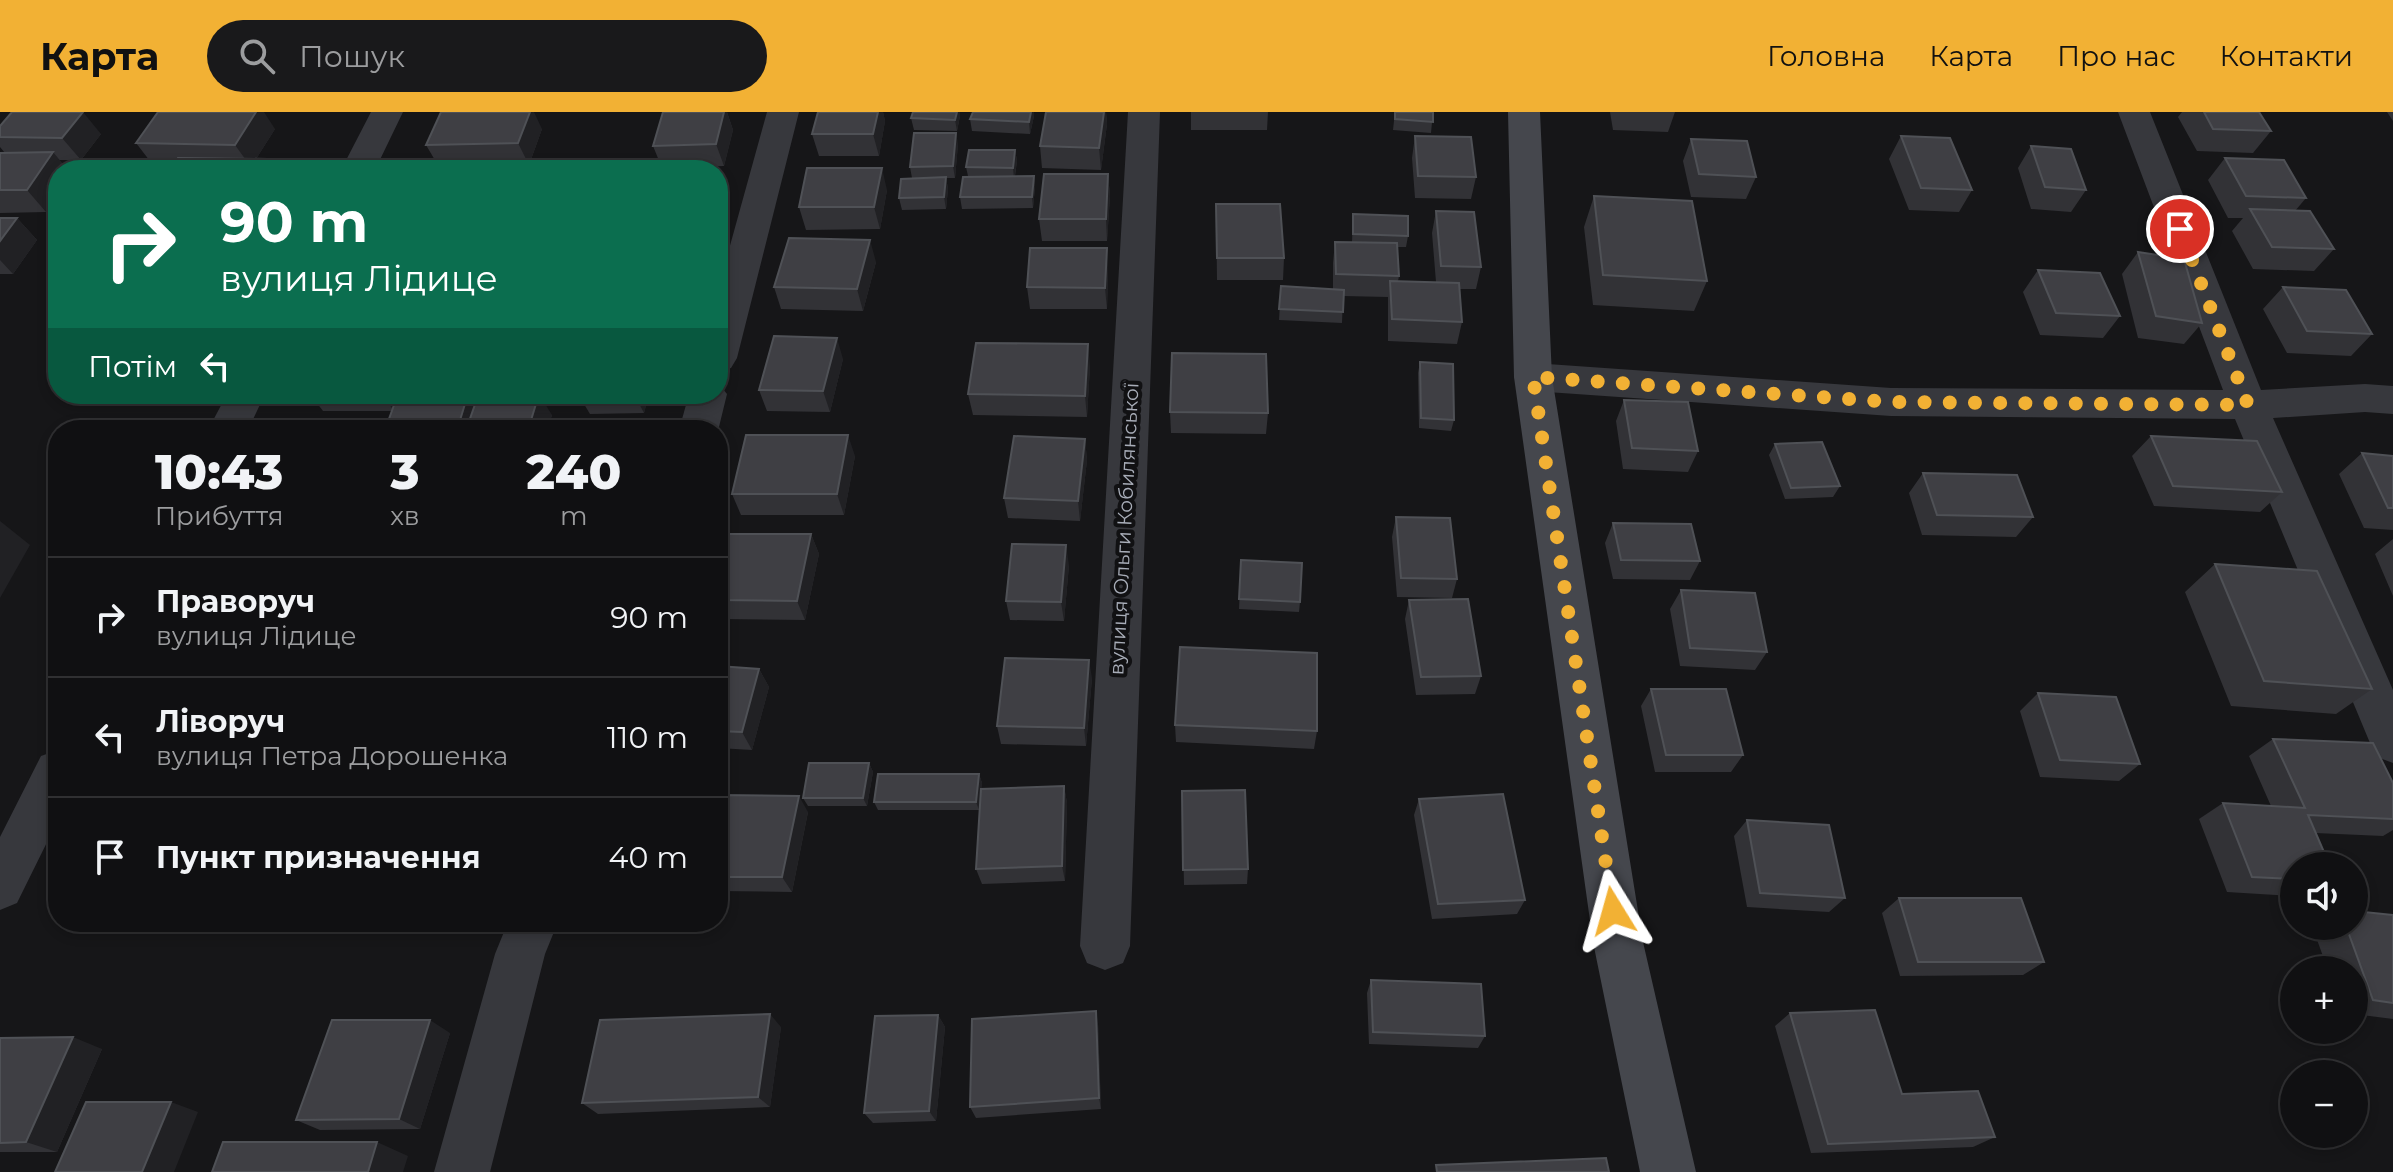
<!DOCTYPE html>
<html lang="uk">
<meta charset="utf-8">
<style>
body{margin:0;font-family:Montserrat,sans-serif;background:#19191b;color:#f1f3f6;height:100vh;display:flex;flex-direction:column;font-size:30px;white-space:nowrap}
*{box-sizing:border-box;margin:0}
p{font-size:26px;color:#9c9d9f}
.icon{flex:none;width:44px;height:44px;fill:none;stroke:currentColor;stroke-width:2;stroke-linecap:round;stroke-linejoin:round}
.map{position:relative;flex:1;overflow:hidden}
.drawer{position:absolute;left:48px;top:308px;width:680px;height:512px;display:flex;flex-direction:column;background:#101012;border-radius:32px;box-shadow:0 4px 12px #0003,0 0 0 2px #303032}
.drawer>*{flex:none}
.banner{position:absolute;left:48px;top:48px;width:680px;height:244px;border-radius:32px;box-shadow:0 4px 12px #0003,0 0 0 2px #303032;background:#0b6e4f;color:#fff;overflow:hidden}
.buttons{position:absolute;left:2280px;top:740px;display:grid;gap:16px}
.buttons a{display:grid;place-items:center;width:88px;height:88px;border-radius:50%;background:#101012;box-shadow:0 4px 12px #0003,0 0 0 2px #303032;font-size:40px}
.pin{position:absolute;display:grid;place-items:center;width:68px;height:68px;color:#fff;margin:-34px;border:4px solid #fff;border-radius:50%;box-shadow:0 2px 8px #0007}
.me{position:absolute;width:88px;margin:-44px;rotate:352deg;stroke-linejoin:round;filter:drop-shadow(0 0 6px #0008)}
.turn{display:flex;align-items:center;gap:28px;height:168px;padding:0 40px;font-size:36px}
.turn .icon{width:104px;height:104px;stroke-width:2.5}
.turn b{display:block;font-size:56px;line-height:68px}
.then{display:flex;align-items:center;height:76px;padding:0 40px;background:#0003;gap:16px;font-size:30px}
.eta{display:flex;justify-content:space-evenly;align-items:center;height:136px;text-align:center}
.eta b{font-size:48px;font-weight:800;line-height:56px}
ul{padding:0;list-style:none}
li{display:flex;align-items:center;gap:24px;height:120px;padding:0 40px;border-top:2px solid #303032}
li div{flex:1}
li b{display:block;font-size:30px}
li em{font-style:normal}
header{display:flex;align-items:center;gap:48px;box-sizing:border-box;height:112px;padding:0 40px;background:#f2b134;color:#111}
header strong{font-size:38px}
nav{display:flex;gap:44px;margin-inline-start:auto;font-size:28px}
.search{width:560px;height:72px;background:#19191b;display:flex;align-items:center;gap:20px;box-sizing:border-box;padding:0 28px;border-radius:44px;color:#9c9d9f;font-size:30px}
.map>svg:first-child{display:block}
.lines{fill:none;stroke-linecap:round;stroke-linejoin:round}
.street{fill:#37383d;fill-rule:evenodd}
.secondary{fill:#45474d;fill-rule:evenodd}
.wall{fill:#323236}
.shaded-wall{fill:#212124}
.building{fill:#3f3f44;stroke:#4f5156;stroke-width:2}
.route{stroke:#f2b134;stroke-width:14;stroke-dasharray:0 25.2}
.labels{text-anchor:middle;stroke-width:8;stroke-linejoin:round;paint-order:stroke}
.street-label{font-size:20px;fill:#a8adb8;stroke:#111113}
</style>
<header>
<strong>Карта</strong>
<div class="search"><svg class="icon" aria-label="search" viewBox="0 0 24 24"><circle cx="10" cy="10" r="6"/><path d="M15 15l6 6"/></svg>Пошук</div>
<nav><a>Головна</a><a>Карта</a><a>Про нас</a><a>Контакти</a></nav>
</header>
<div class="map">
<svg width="2393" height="1060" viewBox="0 0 2393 1060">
<rect width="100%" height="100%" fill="#161618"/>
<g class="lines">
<path class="street" d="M371,0H403L375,58H341Z
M767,0H799L737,246L731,256L718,260V177Z
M1128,0H1160L1130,834L1123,851L1105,858L1087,851L1080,834Z
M2118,0H2150L2261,278L2365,272L2393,274V302L2365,300L2273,306L2393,578V651L2377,645L2370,631L2235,307L1891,304L1533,279L1519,275L1514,265L1519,255L1533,251L1891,276L2223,278Z
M718,271L727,282L718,319L679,318L689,282H718Z
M227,282H265L248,318H208Z
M58,638V708L17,791L0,798V725L41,644Z
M508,810H558L545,842L490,1060H434L495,842Z"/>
<path class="secondary" d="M1508,0H1540L1552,265L1643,830L1696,1060H1640L1593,830L1514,265Z"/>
</g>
<path class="wall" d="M663,0H727L733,18L724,54L662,56L653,34Z
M818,0H883L885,9L879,44H819L812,22Z
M913,0H960V4L957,19L914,18L911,6Z
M973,0H1034V4L1030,22L972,19L970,7Z
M1046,0H1106L1107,12L1101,58L1042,56L1040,34Z
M1191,0H1268L1267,18H1191Z
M1395,0H1433L1431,21L1393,18Z
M1610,0H1675L1668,20L1613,18Z
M2182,0H2259L2271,19L2253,41L2197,39L2178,5Z
M2387,0H2393V9Z
M0,14L101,22L81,48H59L68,58H58L46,100L0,101V41H5L0,35Z
M275,17L256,47L173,54L153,53L136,31Z
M542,17L529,53L439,55L426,33Z
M1415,24L1476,65L1471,87L1415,86L1412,46Z
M1901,24L1972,78L1959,100L1909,98L1889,47Z
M1691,27L1756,65L1746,87L1691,85L1683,49Z
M958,32L955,66H946L948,77L946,97L902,98L899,86L912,66L910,55Z
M2031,34L2086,78L2071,100L2031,97L2018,56Z
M1015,38L1017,49L1015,64H1034L1035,75L1033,96L962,97L960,85L968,64L966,55Z
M2225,46L2306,86L2295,99L2334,137L2314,159L2253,157L2232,119L2243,106H2228L2208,68Z
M1108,62L1110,84L1107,129H1042L1039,107Z
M887,78L880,117L806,118L799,95Z
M1594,84L1707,169L1694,199L1593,193L1584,115Z
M1216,92L1284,146L1283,168H1217Z
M1436,99L1481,155L1476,177H1460L1462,210L1457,232L1388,229V185L1343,184L1342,211L1279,208L1281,174L1333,177V151L1335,130H1352L1353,102L1408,124L1406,135H1397L1399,164L1398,169L1436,170L1432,121Z
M0,106H17L37,128L13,162H0Z
M2138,140L2202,211L2184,232L2138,226L2122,162Z
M876,150L863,199L781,197L774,175Z
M1108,158L1107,197H1030L1027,175Z
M2038,158L2120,204L2103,226L2040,223L2023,180Z
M2283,175L2372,222L2351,244L2287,241L2263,197Z
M843,247L830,300L767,299L759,278Z
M1420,250L1454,308L1451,319L1419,316L1418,261Z
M1090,254L1087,305L973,303L968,282Z
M310,282H484L485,284L552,303L547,318H385L392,299H323Z
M578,282H649L644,301L590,302Z
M1624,288L1698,339L1688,360L1623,357L1616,309Z
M1170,300L1268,301L1266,322L1171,321Z
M2151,324L2282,380L2260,400L2154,394L2132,344Z
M1085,327L1087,348L1080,409L1008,406L1004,386Z
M1775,332L1840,374L1833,385L1785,387L1769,343Z
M2362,341L2393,344V418L2364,416L2339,362Z
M855,344L844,403H741L732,382Z
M1923,361L2033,405L2016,425L1922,423L1909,381Z
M1396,405L1457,467L1452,486L1397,485L1392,425Z
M1613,411L1700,449L1690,468L1613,467L1605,431Z
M811,422L819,442L805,508L722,507L718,500V463Z
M2393,427V484L2375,442Z
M1241,448L1300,490L1299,500L1239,497Z
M2215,452L2372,577L2336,602L2231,594L2185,480Z
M1069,453L1064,509L1010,508L1006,489Z
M1681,478L1767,540L1755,558L1680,554L1670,497Z
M1409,488L1481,564L1475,582L1416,583L1405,507Z
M718,554L759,557L769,575L752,638L718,636Z
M1092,566L1086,634L1001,632L997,614Z
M1651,577L1743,643L1731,660H1655L1641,594Z
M2038,581L2140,652L2119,669L2040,665L2020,599Z
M1175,613L1317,619L1314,637L1176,630Z
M2273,627L2393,671V718L2383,724L2315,721L2294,754V784L2227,780L2199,707L2223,691L2271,694L2249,644Z
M869,651L873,660L867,694H808L803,686Z
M979,662L982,671L981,677L1064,674L1067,691L1065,769L982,772L976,757L981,678L979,698H878L874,690Z
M1182,679L1248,757L1247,772L1184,773Z
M718,683L808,700L792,780L718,779Z
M1419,687L1525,788L1517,802L1432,807L1414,703Z
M1747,708L1845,786L1829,800L1747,795L1734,724Z
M1899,786L2044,850L2023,863L1900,864L1882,801Z
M2393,803V907L2354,902V858H2328L2312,814H2354Z
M1371,868L1485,924L1478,936L1369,932L1367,881Z
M1790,901L1902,982L1995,1025L1973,1035L1811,1041L1775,914Z
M938,903L945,915L936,1009L873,1011L864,1001Z
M1098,911L1101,997L976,1006L970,995Z
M781,915L770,995L598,1002L582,991Z
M450,921L420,1017L320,1018L296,1008Z
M0,926L102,937L57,1040H0Z"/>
<path class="shaded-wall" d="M83,0L101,22L81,48L62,26Z
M256,0H264L275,17L251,55L235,33Z
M530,0H534L542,17L529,53L518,31Z
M724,0H727L733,18L724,54L716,32Z
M878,0H883L885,9L879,44L873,22Z
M957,0H960V4L957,19L955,8Z
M1031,0H1034V4L1030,22L1029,10Z
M1104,0H1106L1107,12L1101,58L1099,36Z
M956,21L958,32L955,66L953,54Z
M1015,38L1017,49L1014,67L1013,56Z
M53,40L68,58H58V83L46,100L27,78Z
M266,47L274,58H259Z
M882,56L887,78L880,117L874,95Z
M1108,62L1110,84L1107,129L1106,107Z
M1034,64L1035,75L1033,96L1032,85Z
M946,65L948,77L946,97L944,85Z
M17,106L37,128L13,162L0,148V129Z
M870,128L876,150L863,199L857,177Z
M1107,136L1108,158L1107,197L1105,176Z
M837,226L843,247L830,300L823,279Z
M1088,232L1090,254L1087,305L1085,284Z
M382,282H402L394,299Z
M468,282H484L487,287L477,318H457Z
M539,282L552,303L547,318H528Z
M634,282H649L644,301Z
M848,323L855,344L844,403L837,382Z
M1085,327L1087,348L1080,409L1078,389Z
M0,409L30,433L0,486Z
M811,422L819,442L805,508L797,489Z
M1066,433L1069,453L1064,509L1061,490Z
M1089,548L1092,566L1086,634L1084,616Z
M759,557L769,575L752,638L742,620Z
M869,651L873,660L867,694L863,686Z
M979,662L982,671L979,698L976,690Z
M1064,674L1067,691L1065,769L1062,754Z
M799,684L808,700L792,780L782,765Z
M1096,899L1098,911L1101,997L1099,986Z
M770,902L781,915L770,995L758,985Z
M938,903L945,915L936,1009L929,999Z
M430,908L450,921L420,1017L399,1007Z
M73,925L102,937L57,1040L26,1030Z
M171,990L198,1000L174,1060H142Z
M377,1030L408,1044L403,1060H368Z"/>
<path class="building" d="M12,0H83L62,26L0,25V14Z
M158,0H256L235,33L136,31Z
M441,0H530L518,31L426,33Z
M663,0H724L716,32L653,34Z
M818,0H878L873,22H812Z
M913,0H957L955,8L911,6Z
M973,0H1031L1029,10L970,7Z
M1046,0H1104L1099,36L1040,34Z
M1395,0H1433V10L1395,7Z
M2204,0H2259L2271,19L2213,17Z
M914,21H956L953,54L910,55Z
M1415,24L1471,25L1476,65L1418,64Z
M1901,24L1950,26L1972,78L1921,76Z
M1691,27L1747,29L1756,65L1699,62Z
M2031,34L2071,37L2086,78L2045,75Z
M969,38H1015L1013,56L966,55Z
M53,40L27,78H0V41Z
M178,46L266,47L259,58H170Z
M2225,46L2284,48L2306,86L2246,84Z
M807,56H882L874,95H799Z
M1044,62H1108L1106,107H1039Z
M1034,64L1032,85H960L963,65Z
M946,65L944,85L899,86L901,67Z
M1594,84L1692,89L1707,169L1603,163Z
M1216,92H1280L1284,146H1217Z
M2250,97L2310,99L2334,137L2272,135Z
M1436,99L1474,100L1481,155L1441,154Z
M1353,102L1408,104V124L1353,122Z
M0,106H17L0,129Z
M789,126L870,128L857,177L774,175Z
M1335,130L1397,131L1399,164L1336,162Z
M1030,136H1107L1105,176L1027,175Z
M2138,140L2184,147L2202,211L2156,204Z
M2038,158L2100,161L2120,204L2056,201Z
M1390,169L1459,171L1462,210L1392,207Z
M1281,174L1344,178L1343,200L1279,197Z
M2283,175L2346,178L2372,222L2307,219Z
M774,224L837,226L823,279L759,278Z
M976,231L1088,232L1085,284L968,282Z
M1172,241L1266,242L1268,301L1170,300Z
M1420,250L1453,252L1454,308L1421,306Z
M398,282H468L457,318H385Z
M539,282L528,318H466L478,284Z
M1624,288L1688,290L1698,339L1632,336Z
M746,323H848L837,382H732Z
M1014,324L1085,327L1078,389L1004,386Z
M2151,324L2257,329L2282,380L2173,374Z
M1822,330L1840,374L1791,376L1775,332Z
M2362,341L2393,344V396H2388Z
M1923,361L2017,363L2033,405L1937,403Z
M1396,405L1450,406L1457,467L1401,466Z
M1613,411L1691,412L1700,449L1621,448Z
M728,422H811L797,489L718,488V463Z
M1012,432L1066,433L1061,490L1006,489Z
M1241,448L1302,451L1300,490L1239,487Z
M2215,452L2317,459L2372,577L2264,569Z
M1681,478L1755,481L1767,540L1690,536Z
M1468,487L1481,564L1421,565L1409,488Z
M1180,535L1317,541V619L1175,613Z
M1005,546L1089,548L1084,616L997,614Z
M718,554L759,557L742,620L718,619Z
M1651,577H1726L1743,643H1666Z
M2038,581L2116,585L2140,652L2060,648Z
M2273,627L2373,631L2393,671V707L2308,703L2330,754H2294V767L2252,765L2223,691L2305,696Z
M809,651H869L863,686H803Z
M878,662H979L976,690H874Z
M1064,674L1062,754L976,757L981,677Z
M1245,678L1248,757L1183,758L1182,679Z
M1503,682L1525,788L1438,792L1419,687Z
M718,683L799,684L782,765H718Z
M1747,708L1829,713L1845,786L1760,781Z
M1899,786H2021L2044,850H1918Z
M2354,799L2393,803V891L2373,888L2346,814H2354Z
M1371,868L1481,872L1485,924L1373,920Z
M1875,898L1902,982L1978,979L1995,1025L1828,1032L1790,901Z
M1096,899L1099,986L970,995L972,907Z
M770,902L758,985L582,991L600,908Z
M938,903L929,999L864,1001L875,904Z
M332,908H430L399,1007L296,1008Z
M73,925L26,1030L0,1031V926Z
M86,990H171L142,1060H55Z
M223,1030H377L368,1060H212Z
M1606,1046L1609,1060H1437L1436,1053Z"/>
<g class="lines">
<path class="route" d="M1613,799L1533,265L1891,290L2248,293L2180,117"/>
</g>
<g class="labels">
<g class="street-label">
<text transform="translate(1124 417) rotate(-87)" y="7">вулиця Ольги Кобилянської</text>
</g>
</g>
</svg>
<div class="buttons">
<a><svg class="icon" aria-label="sound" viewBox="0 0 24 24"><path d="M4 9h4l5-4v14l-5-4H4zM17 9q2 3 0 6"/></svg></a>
<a>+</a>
<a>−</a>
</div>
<div class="pin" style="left:2180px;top:117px;background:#d93025"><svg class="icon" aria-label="arrive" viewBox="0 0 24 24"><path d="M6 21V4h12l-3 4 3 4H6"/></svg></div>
<svg class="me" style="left:1613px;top:799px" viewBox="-20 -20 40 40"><path d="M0-17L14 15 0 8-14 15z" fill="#f2b134" stroke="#fff" stroke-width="4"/></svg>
<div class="banner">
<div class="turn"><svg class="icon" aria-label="right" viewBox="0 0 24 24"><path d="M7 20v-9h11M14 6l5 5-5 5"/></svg><div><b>90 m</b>вулиця Лідице</div></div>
<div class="then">Потім<svg class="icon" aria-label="left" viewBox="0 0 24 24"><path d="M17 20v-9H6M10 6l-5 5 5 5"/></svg></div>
</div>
<section class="drawer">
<div class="eta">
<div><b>10:43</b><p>Прибуття</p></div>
<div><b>3</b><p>хв</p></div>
<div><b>240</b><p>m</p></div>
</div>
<ul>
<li><svg class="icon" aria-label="right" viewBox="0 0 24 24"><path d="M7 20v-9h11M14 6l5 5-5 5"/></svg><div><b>Праворуч</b><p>вулиця Лідице</p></div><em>90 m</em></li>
<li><svg class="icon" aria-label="left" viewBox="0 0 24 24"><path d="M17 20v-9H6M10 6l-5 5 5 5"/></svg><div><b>Ліворуч</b><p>вулиця Петра Дорошенка</p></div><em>110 m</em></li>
<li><svg class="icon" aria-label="arrive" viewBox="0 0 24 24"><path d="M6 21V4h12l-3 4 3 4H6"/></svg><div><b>Пункт призначення</b></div><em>40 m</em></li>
</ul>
</section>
</div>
